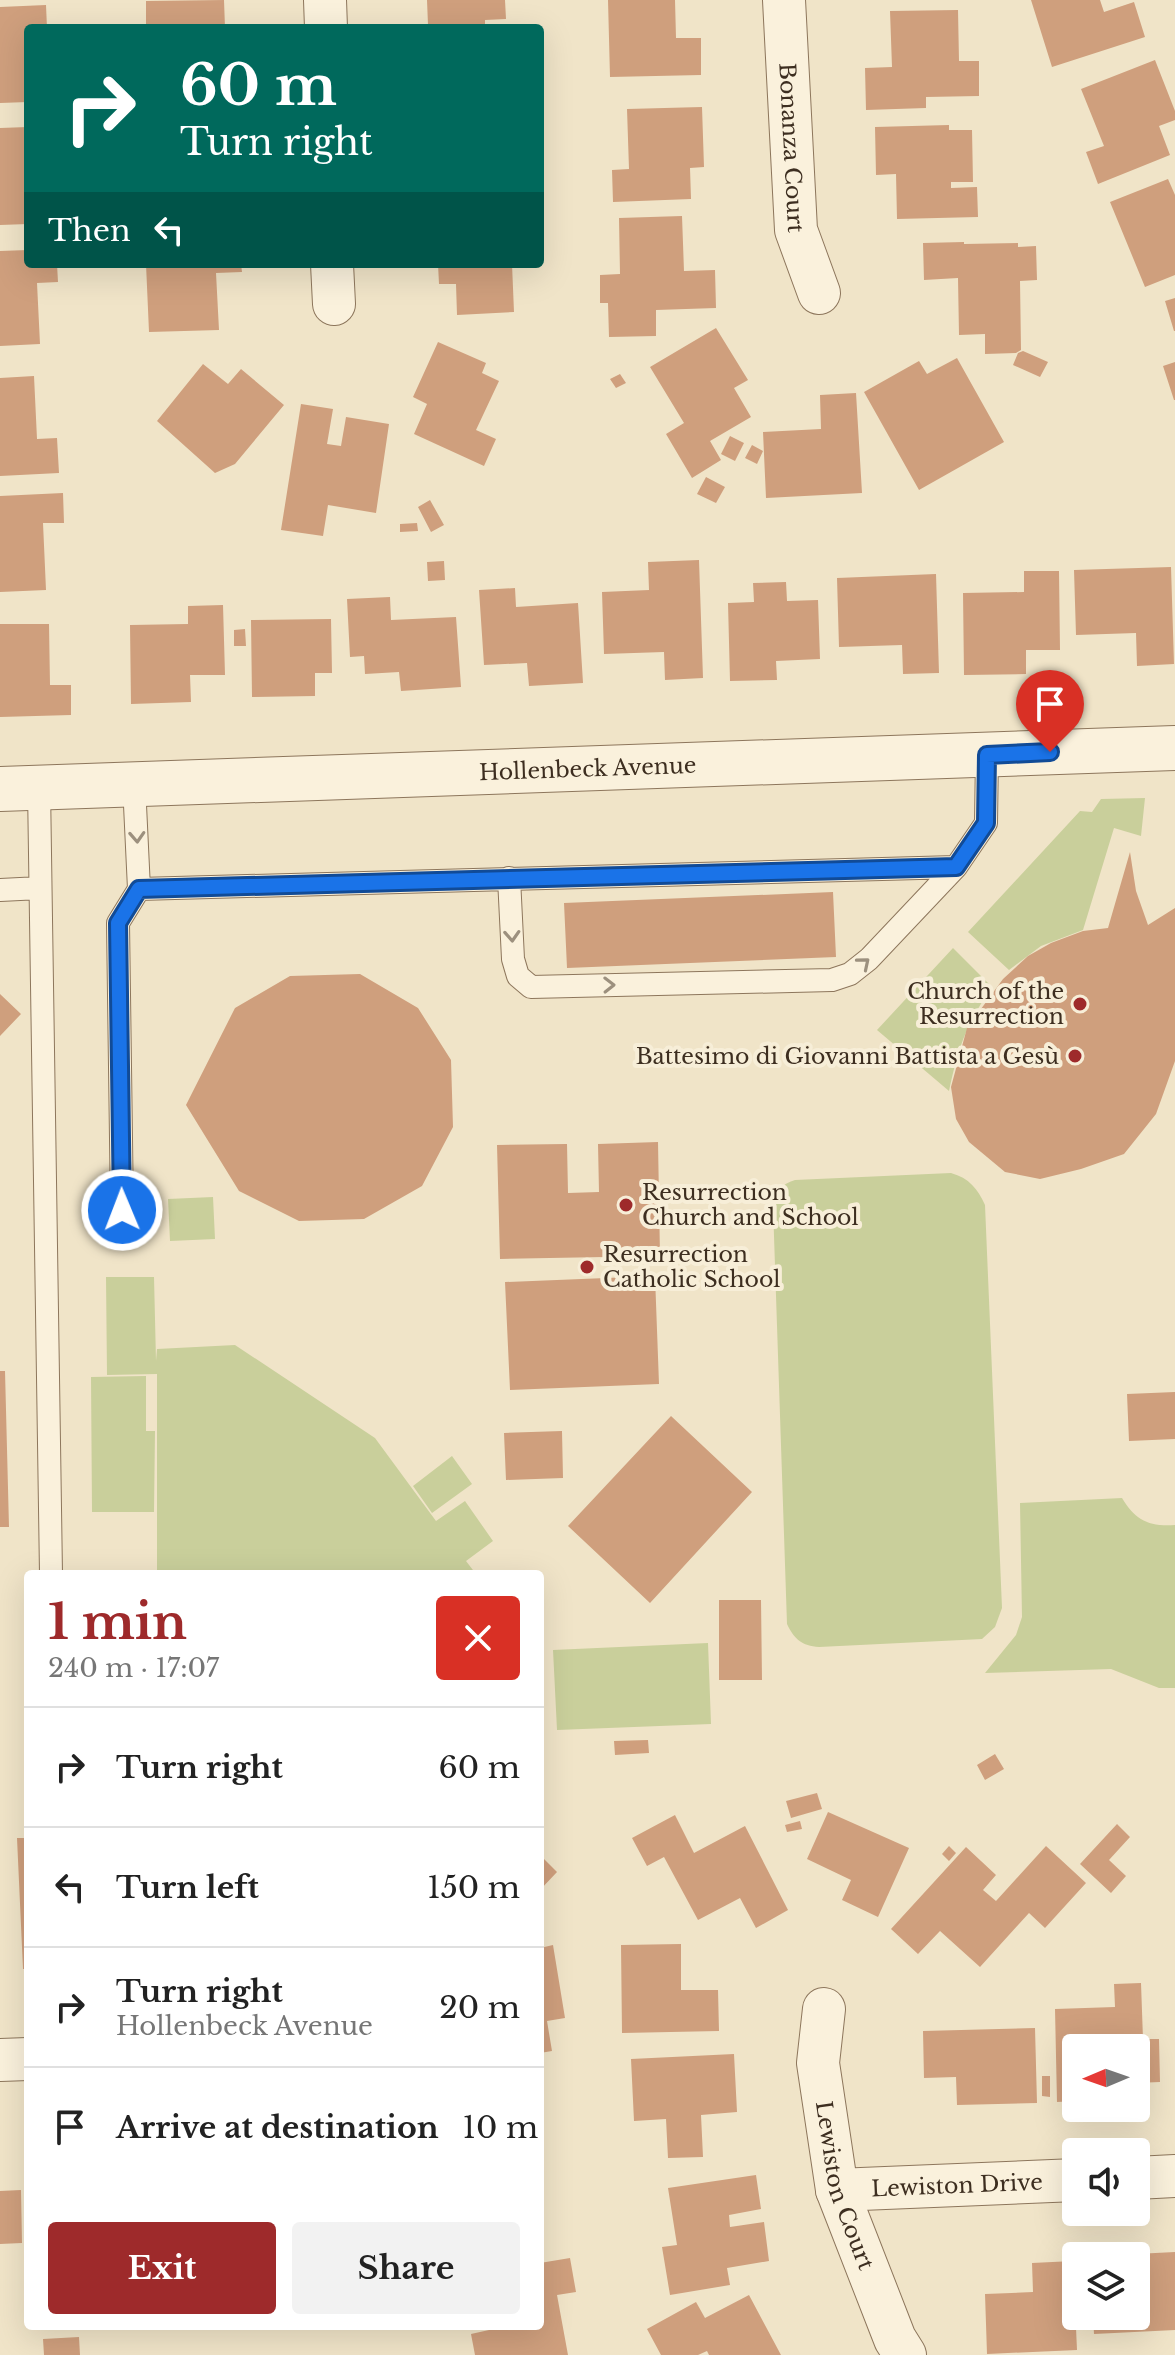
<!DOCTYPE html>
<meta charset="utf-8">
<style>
body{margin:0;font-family:"Libre Baskerville",serif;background:#f2f2f2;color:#222;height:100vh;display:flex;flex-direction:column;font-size:30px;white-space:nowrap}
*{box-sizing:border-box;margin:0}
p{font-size:26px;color:#767676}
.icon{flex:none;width:44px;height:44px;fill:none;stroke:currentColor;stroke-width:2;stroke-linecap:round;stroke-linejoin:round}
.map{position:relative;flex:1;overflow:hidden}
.drawer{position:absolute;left:24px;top:1570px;width:520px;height:760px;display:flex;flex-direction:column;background:#fff;border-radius:8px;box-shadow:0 8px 32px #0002}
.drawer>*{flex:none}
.banner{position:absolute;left:24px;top:24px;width:520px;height:244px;border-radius:8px;box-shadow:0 8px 32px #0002;background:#00695c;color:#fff;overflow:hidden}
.needle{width:52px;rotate:268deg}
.tools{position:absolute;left:1062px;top:2034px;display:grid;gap:16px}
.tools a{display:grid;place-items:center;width:88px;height:88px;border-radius:8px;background:#fff;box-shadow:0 8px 32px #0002;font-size:40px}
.pin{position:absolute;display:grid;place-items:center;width:68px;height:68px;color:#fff;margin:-82px -34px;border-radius:50% 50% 50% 0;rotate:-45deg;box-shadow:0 0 8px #0007}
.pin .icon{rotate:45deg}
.me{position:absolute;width:88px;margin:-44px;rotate:359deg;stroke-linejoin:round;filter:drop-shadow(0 0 6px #0008)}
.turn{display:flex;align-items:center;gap:28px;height:168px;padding:0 24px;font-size:36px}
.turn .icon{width:104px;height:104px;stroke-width:2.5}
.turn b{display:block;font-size:56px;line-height:68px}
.then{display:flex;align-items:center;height:76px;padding:0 24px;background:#0003;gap:16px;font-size:30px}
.round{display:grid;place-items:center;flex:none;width:84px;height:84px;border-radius:8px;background:#f2f2f2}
.head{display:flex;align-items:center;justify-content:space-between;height:136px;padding:0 24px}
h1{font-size:48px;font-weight:700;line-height:60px;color:#9e2a2b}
.action{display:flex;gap:16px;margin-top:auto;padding:16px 24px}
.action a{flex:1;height:92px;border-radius:8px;background:#9e2a2b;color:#fff;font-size:32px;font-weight:700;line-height:92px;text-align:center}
.action a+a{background:#f2f2f2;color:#222}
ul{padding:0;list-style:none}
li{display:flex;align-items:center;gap:24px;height:120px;padding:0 24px;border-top:2px solid #e0e0e0}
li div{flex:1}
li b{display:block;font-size:30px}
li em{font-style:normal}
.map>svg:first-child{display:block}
.green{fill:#c9cf9b}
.building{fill:#cf9f7d}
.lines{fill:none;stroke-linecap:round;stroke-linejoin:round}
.service-casing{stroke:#8d765c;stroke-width:24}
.minor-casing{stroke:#8d765c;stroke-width:44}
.tertiary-casing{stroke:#8d765c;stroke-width:46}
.service{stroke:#faf1dc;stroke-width:22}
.minor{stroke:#faf1dc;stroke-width:42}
.tertiary{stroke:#faf1dc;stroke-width:44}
.oneway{stroke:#9c907e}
.route-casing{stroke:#114b97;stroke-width:20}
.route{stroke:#1a73e8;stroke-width:14}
.poi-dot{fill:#9e2a2b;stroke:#f7eed8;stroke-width:3}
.labels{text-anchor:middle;stroke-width:8;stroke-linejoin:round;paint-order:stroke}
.street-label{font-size:22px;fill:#3d2e20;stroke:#f7eed8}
.poi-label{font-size:22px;fill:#3d2e20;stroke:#f7eed8;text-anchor:end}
</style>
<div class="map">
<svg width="1175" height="2355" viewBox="0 0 1175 2355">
<rect width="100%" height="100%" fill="#f0e4c8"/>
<path class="green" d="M1145,798L1141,836L1114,828L1083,930L1041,946L1009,970L968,932L1080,811L1092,812L1101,799Z
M953,948L992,987C966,1025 959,1045 949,1091L877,1030Z
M951,1173C969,1178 978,1189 985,1205L1002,1608L995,1627L982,1639L819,1647C802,1646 794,1639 787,1624L773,1206C776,1192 781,1184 795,1180Z
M213,1197L215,1239L170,1241L168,1199Z
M106,1277H154L156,1361L157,1349L235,1345L375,1438L436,1521L465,1501L493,1541L466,1561L476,1574H157V1374L107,1375Z
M146,1376V1431H155L154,1512H92L91,1377Z
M452,1456L472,1484L432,1513L413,1486Z
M1122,1498C1135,1520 1149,1527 1175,1525V1688H1159L1111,1669L985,1673L1016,1635L1022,1617L1020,1503Z
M708,1643L711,1724L557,1730L553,1650Z"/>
<path class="building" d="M224,0L225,28H146V1Z
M427,0H505L506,19L485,20V28H418V25H428Z
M608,0H675L676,38H701V75L610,77Z
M1031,0H1100L1104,12L1134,2L1145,37L1052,67Z
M46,5L47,28H28V38H25L28,102L0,103V7Z
M958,10L959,61H979V96L926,97V108L866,110L865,68L892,67L890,11Z
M1155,60L1175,111V120L1159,126L1170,155L1098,184L1086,152L1104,146L1081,89Z
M702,107L704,167L690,168L691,199L613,202L612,170L629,169L627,109Z
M949,125V130H972L973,182H951V188L977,187L978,217L897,219L896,174L876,175L875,127Z
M28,127V224L0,225V128Z
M1168,179L1175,195V275L1145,287L1110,202Z
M682,216L684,271L715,270L716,308L656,310V336L609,337L608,303H600V275L620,274L619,218Z
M964,242V244L1018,243V247L1036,246L1037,280L1020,281L1021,350L1016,353L985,354V334L959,335L958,278L924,280L923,243Z
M28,250V264H57L58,282L37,283L40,344L0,346V251Z
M146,264H241L242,272L216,273L219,330L149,332Z
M438,264H512L514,312L457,315L456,284H439Z
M1175,298V331H1174L1165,301Z
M716,328L748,380L734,388L751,417L710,441L721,460L692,478L666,434L684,423L650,367Z
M438,342L486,363L482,373L499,381L476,430L496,439L484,466L414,434L427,404L413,397Z
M1023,351L1048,362L1040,377L1013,365L1018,353Z
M957,358L1004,442L919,490L864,392L919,361L927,374Z
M1175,362V400H1174L1163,366Z
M203,364L228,384L241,369L284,405L235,464L215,473L157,421Z
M620,374L626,383L616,388L610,379Z
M34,376L37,439L57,438L59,473L0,476V378Z
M856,393L862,493L766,498L763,432L821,429L820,395Z
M301,404L333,409L327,444L341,446L346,417L389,424L376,513L328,505L323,536L281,530Z
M730,436L744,443L735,461L721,454Z
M752,445L763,451L757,464L745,458Z
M706,477L725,487L716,503L697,494Z
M63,493L64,523H43L46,590L0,592V496Z
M430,500L444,525L431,532L418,507Z
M417,523L418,531L400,532V524Z
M699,560L703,678L665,680L664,652L604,654L602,592L649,590L648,562Z
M444,561L445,580L428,581L427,562Z
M1171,567L1174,664L1137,666L1136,633L1076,635L1074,570Z
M1024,571H1059L1060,650H1026V674L964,675L963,593L1024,592Z
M936,574L939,673L903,674L902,645L839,647L837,578Z
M786,582L787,601L818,600L820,659L776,661L777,680L730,681L728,603L754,602L753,583Z
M515,588L516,607L578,603L583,683L529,686L527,663L484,665L479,590Z
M390,597L391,620L456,617L461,687L401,691L399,672L365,674L364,656L350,657L347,599Z
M223,605L225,675H190L191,702L131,704L130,625L188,624V606Z
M331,619L332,673H315V696L252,697L251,620Z
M0,624H49L50,685H71V715L0,717Z
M245,629L246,646H234V630Z
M1130,852L1136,891L1148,925L1175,908V1061L1156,1114L1124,1154L1081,1169L1040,1179L1005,1172L969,1142L956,1119L951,1087L967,1028L1003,979L1028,956L1051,943L1083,931L1108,928Z
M833,892L836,957L567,968L564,903Z
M360,974L418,1008L451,1060L453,1127L422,1186L364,1219L299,1221L239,1191L186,1105L235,1008L290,976Z
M0,994L21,1014L0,1036Z
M658,1142L660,1256L500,1259L497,1145L567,1144L568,1193L599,1192L598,1144Z
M655,1276L659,1384L510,1390L505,1282Z
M0,1371H5L9,1527H0Z
M1175,1392V1439L1129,1441L1127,1394Z
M671,1416L752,1492L650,1603L568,1526Z
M562,1431L563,1478L506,1480L504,1433Z
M719,1600H761L762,1680H719Z
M648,1740L649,1753L615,1755L614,1741Z
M995,1754L1004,1769L985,1780L977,1765Z
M817,1793L822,1809L791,1818L786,1801Z
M828,1812L909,1848L878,1917L842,1900L851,1880L807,1859Z
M675,1815L694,1853L745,1826L788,1910L756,1928L740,1898L698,1920L664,1857L647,1866L632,1838Z
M800,1821L802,1829L787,1832L785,1825Z
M1117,1824L1130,1837L1109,1860L1126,1876L1111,1893L1080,1864Z
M17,1838H28V1969H23Z
M949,1846L956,1853L949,1861L942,1854Z
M1046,1846L1086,1883L1045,1928L1029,1913L980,1967L940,1931L918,1954L891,1929L966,1847L996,1875L983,1890L996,1901Z
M540,1855L557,1872L540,1890Z
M681,1944V1990H718L719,2031L622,2033L621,1945Z
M553,1945L565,2018L547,2021L552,2051L540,2053V1948Z
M1141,1983L1143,2039H1159L1160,2082L1136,2083V2048H1076V2101L1057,2102L1055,2009L1115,2007L1114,1984Z
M1035,2028L1037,2103L957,2105L956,2077L924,2078L923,2031Z
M734,2054L737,2112L701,2115L703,2157L668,2158L666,2119L634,2121L631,2059Z
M1042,2076H1050V2097L1042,2096Z
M756,2175L761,2209L729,2215L730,2227L764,2222L769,2261L727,2268L730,2285L670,2295L662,2247L677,2245L668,2188Z
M21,2190L22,2243L0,2244V2191Z
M1175,2252V2330L1094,2334L1093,2316H1136V2254Z
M570,2258L576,2292L557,2295L568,2355H475L471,2334L507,2326H540V2263Z
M1073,2261L1077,2350L987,2354L985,2294L1033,2292L1032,2263Z
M749,2295L781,2355H709L707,2351L698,2355H661L647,2329L696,2302L705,2318Z
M79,2337L80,2355H44L43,2339Z"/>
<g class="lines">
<defs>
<path id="service" d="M39,788L51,1574
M509,878L513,959L518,976L531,987L832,980L850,974L869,959L956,867
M139,889L956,867L986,823L987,755
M0,890L40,888
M122,1210L118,923L139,889L134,784"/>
<g id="minor">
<path d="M325,0L326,28"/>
<path id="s1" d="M784,0L796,230L819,293"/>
<path d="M332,264L334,304"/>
<path id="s2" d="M824,2009L818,2063L837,2190L895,2339L905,2355"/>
<path d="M0,2060L28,2059"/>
<path d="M1136,2178L1175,2176"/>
<path id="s3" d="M837,2190L1076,2180"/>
</g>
<g id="tertiary">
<path id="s4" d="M0,789L1175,748"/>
</g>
</defs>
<use href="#service" class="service-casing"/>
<use href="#minor" class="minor-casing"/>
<use href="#tertiary" class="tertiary-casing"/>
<use href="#service" class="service"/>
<use href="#minor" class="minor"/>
<use href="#tertiary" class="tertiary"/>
</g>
<defs><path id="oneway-chevron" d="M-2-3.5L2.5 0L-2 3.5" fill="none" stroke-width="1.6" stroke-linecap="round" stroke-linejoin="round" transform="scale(2)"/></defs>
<g class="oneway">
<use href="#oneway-chevron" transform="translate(137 837) rotate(87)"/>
<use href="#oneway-chevron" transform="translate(512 936) rotate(87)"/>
<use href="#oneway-chevron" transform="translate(864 963) rotate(-40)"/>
<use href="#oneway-chevron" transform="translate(609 985) rotate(-1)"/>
</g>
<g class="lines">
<defs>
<path id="route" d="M122,1210L118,923L139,889L956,867L986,823L987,755L1050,752"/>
</defs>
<use href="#route" class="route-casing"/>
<use href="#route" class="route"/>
</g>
<g class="poi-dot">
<circle cx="1080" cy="1004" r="8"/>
<circle cx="1075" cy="1056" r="8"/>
<circle cx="626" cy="1205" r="8"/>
<circle cx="587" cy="1267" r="8"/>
</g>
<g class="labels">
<g class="street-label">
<text dy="8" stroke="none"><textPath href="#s1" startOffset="148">Bonanza Court</textPath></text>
<text dy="8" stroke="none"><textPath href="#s4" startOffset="588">Hollenbeck Avenue</textPath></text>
<text dy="8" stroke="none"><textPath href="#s2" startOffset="180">Lewiston Court</textPath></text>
<text dy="8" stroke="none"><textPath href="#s3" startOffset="120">Lewiston Drive</textPath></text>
</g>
<g class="poi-label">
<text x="1064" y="999">Church of the<tspan x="1064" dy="25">Resurrection</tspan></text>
<text x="1059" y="1064">Battesimo di Giovanni Battista a Gesù</text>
<text x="642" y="1200" text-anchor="start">Resurrection<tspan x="642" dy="25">Church and School</tspan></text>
<text x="603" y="1262" text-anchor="start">Resurrection<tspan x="603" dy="25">Catholic School</tspan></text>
</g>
</g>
</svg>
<div class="tools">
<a><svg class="needle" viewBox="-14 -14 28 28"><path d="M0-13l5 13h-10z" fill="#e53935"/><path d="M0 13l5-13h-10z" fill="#767676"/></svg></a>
<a><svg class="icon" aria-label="sound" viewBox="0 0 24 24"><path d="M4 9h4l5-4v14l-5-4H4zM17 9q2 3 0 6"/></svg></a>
<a><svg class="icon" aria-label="layers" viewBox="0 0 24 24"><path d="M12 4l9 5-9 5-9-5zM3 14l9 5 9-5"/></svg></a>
</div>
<div class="pin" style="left:1050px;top:752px;background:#d93025"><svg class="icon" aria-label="arrive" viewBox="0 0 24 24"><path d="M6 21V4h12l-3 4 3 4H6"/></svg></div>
<svg class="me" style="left:122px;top:1210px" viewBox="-20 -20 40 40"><circle r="17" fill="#1a73e8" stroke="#fff" stroke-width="3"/><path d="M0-11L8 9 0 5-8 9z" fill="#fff"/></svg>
<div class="banner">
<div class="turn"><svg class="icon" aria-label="right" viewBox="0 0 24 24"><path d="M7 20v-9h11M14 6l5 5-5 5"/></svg><div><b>60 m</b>Turn right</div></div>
<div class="then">Then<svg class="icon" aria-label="left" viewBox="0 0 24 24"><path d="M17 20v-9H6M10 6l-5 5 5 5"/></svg></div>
</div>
<section class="drawer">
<div class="head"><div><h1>1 min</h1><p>240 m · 17:07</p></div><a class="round" style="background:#d93025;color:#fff"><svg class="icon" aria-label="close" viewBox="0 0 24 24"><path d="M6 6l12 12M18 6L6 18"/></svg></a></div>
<ul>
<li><svg class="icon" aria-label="right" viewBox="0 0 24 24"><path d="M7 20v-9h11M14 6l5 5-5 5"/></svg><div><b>Turn right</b></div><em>60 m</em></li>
<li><svg class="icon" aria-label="left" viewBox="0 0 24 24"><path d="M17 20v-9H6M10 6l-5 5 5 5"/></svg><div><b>Turn left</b></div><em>150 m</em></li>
<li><svg class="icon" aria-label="right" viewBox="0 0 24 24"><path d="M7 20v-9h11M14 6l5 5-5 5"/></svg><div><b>Turn right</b><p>Hollenbeck Avenue</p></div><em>20 m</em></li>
<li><svg class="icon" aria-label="arrive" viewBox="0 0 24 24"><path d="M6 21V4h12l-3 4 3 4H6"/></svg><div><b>Arrive at destination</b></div><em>10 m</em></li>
</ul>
<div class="action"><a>Exit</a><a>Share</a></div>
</section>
</div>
